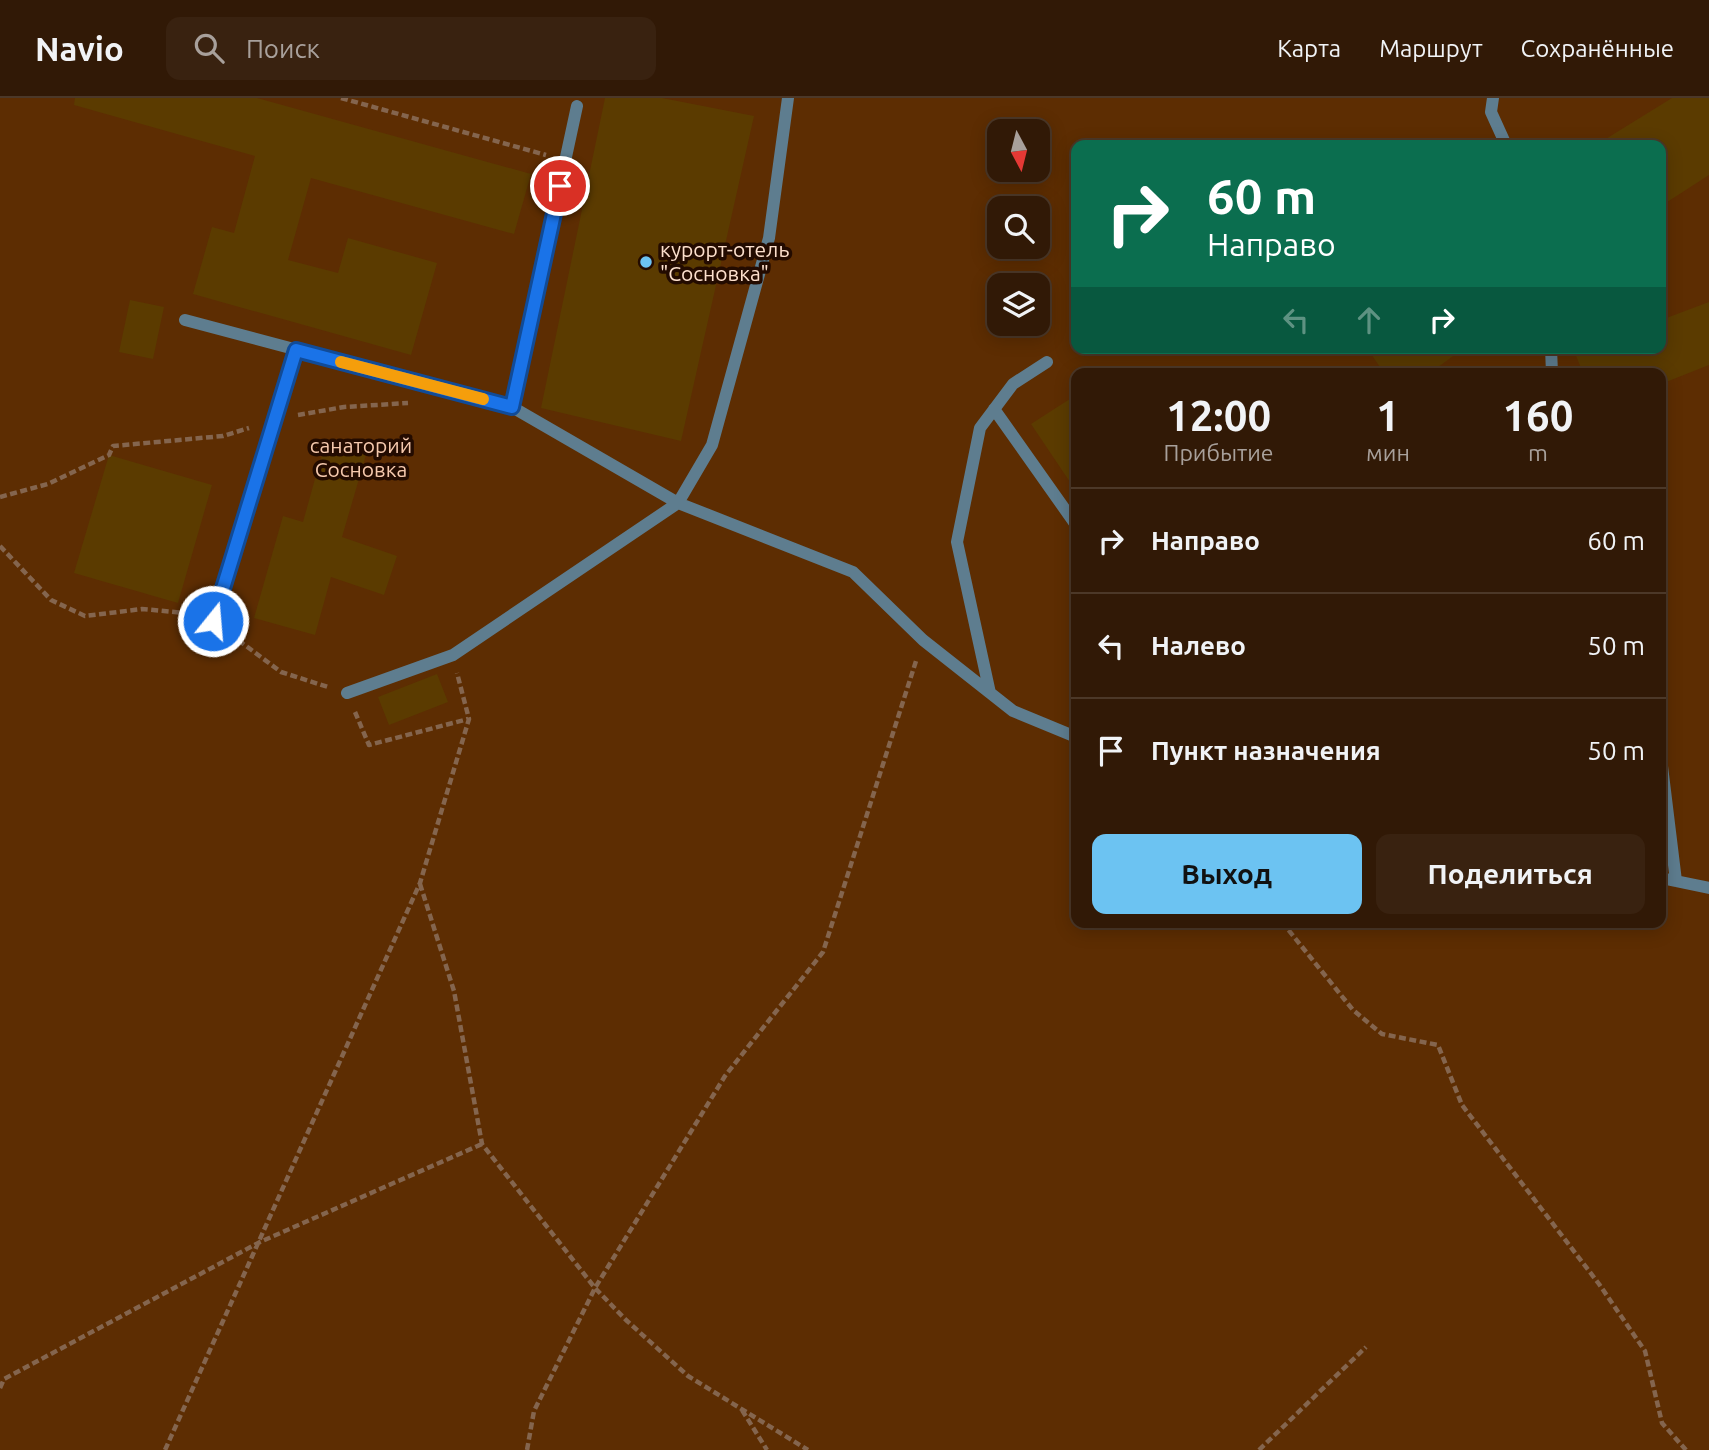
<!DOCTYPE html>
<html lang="ru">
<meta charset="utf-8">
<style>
body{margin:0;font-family:Ubuntu,sans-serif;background:#392210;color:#f1f3f6;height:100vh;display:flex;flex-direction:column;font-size:26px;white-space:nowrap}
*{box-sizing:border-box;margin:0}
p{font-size:23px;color:#a8a09b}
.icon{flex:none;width:38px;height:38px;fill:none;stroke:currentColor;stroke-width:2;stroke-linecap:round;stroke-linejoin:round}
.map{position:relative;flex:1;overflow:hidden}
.sheet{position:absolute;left:1071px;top:270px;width:595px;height:560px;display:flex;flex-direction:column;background:#311906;border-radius:14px;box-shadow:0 4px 18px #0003,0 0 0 2px #4c3828}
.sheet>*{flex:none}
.banner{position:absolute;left:1071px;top:42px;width:595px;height:214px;border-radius:14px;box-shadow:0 4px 18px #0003,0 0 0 2px #4c3828;background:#0b6e4f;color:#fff;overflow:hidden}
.needle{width:46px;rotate:173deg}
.fabs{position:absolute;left:987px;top:21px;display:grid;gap:14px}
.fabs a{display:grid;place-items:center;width:63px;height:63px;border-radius:14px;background:#311906;box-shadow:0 4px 18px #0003,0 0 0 2px #4c3828;font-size:35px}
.pin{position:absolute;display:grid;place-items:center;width:60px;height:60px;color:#fff;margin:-30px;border:4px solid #fff;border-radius:50%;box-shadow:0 2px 7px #0007}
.me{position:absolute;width:77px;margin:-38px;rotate:17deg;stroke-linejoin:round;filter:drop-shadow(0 0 5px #0008)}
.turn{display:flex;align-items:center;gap:24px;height:147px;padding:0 21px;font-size:32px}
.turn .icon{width:91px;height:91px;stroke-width:2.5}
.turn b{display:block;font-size:49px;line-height:60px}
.lanes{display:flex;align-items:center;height:66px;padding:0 21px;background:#0003;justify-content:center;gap:35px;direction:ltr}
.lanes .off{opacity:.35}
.eta{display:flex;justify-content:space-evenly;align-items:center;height:119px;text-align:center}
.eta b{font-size:42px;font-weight:700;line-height:49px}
.cta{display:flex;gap:14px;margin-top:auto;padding:14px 21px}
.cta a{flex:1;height:80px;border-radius:14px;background:#6cc3f2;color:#111;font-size:28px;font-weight:700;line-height:80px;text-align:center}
.cta a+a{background:#392210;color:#f1f3f6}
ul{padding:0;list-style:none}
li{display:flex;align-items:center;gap:21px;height:105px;padding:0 21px;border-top:2px solid #4c3828}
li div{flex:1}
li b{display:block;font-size:26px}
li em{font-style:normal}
header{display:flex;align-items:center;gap:42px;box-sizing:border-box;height:98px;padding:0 35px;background:#311906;border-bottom:2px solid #4c3828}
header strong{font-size:33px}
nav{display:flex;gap:38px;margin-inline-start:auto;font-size:24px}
.search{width:490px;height:63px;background:#392210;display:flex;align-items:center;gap:18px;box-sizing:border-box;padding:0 24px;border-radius:14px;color:#a8a09b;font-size:26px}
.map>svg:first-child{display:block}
.green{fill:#5d2d02;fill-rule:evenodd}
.building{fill:#5b3b00}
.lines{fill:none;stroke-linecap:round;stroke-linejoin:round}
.path{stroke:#84654e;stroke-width:4.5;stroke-dasharray:7 3.5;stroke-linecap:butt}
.lane{stroke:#5e7d8f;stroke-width:12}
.route-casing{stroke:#114b97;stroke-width:18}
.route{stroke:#1a73e8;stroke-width:12}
.slow{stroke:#f59e0b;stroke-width:12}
.poi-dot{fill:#6cc3f2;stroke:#230b00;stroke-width:2.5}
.labels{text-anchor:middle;stroke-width:7;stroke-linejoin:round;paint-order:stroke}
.poi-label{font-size:21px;fill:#fde0cd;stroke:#230b00;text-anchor:start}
.park-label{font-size:21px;fill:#f6c9ad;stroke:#230b00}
</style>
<header>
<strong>Navio</strong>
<div class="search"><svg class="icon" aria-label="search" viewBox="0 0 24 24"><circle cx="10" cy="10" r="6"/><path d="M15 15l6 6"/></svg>Поиск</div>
<nav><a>Карта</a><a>Маршрут</a><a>Сохранённые</a></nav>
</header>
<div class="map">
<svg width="1709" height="1352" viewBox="0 0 1709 1352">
<rect width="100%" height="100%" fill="#412108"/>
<path class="green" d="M0,0H1709V1352H0ZM999,33H1038V72H999ZM1076,47H1661V250H1076ZM999,110H1038V149H999ZM999,187H1038V226H999ZM1076,275H1661V824H1076Z"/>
<path class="building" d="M75,0H257L531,76L514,136L311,80L288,162L338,175L348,140L437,165L411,257L193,196L212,129L234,135L255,58L74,7Z
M605,0H662L754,18L681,343L541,310Z
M1672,0H1709V77L1661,108V47H1596Z
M130,202L164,209L153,261L119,254Z
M1709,204V267L1661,286V275H1583L1575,255L1588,250H1661V222Z
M1367,250H1464L1430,275H1384Z
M1076,297V393L1031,326Z
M325,345L366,357L342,439L397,458L384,497L331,479L315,537L254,520L283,418L303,424Z
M109,357L212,387L178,505L74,475Z
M437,576L448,604L389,627L378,599Z"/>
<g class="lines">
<path class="path" d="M341,0L546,57
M298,317L344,309L408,305
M0,399L48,386L109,357L113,348L223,338L249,330
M0,448L51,502L85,518L142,511L196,516
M230,536L281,574L328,589
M355,614L369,647L468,621
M420,786L454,893L482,1046L595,1190L626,1222L688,1278L808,1352
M1282,824L1353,912L1382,936L1438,947L1462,1007L1599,1186L1645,1253L1662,1325L1686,1352
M0,1290L4,1281L260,1144L482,1046
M742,1312L767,1352
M165,1352L420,785L469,621L457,575
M527,1352L534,1313L595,1190L725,978L823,854L916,563
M1259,1352L1366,1249"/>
<path class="lane" d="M1493,0L1491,14L1506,47
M577,8L512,309L678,405L853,474L923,542L1013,613L1076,639
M185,222L512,309
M1551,250L1552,275
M994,311L1076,427
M213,523L296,252
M347,595L453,557L678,405L712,347L769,140L788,0
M990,595L957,444L980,330L1013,286L1047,264
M1661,660L1676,783
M1661,780L1709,790"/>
</g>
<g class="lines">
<defs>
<path id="route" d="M213,523L296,252L512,309L560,88"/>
</defs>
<use href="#route" class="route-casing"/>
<use href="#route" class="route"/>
<path class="slow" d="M341,264L483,301"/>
</g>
<circle class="poi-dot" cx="646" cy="164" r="7"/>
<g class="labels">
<g class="poi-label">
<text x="660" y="159">курорт-отель<tspan x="660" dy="24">"Сосновка"</tspan></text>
</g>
<g class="park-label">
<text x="361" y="355">санаторий<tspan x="361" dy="24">Сосновка</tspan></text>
</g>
</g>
</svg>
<div class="fabs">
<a><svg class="needle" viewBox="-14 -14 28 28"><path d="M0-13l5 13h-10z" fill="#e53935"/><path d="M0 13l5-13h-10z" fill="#a8a09b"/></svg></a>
<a><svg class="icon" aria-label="search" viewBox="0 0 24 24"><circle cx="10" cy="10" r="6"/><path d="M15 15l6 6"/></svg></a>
<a><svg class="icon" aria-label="layers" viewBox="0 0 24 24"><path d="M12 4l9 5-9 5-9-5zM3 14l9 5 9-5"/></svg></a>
</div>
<div class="pin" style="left:560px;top:88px;background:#d93025"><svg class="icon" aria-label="arrive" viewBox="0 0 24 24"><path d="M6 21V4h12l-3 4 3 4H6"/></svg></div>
<svg class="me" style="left:213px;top:523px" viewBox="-20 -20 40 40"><circle r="17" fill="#1a73e8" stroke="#fff" stroke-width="3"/><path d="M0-11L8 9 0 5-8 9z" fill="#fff"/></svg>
<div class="banner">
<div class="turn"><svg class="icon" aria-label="right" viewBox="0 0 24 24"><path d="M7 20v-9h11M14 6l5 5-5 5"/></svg><div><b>60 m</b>Направо</div></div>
<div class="lanes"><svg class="icon off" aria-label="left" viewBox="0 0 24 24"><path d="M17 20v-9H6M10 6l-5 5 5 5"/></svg><svg class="icon off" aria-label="ahead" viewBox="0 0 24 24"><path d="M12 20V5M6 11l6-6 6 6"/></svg><svg class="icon" aria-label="right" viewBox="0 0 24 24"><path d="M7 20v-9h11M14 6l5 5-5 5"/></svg></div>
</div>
<section class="sheet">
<div class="eta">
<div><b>12:00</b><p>Прибытие</p></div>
<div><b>1</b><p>мин</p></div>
<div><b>160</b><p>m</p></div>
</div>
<ul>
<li><svg class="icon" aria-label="right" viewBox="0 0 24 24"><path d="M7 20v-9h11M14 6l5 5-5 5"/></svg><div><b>Направо</b></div><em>60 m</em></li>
<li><svg class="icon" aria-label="left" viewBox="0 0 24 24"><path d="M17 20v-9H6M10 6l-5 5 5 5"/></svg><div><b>Налево</b></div><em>50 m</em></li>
<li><svg class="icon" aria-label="arrive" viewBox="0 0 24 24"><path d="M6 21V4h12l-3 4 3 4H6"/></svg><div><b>Пункт назначения</b></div><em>50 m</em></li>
</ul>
<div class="cta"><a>Выход</a><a>Поделиться</a></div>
</section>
</div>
